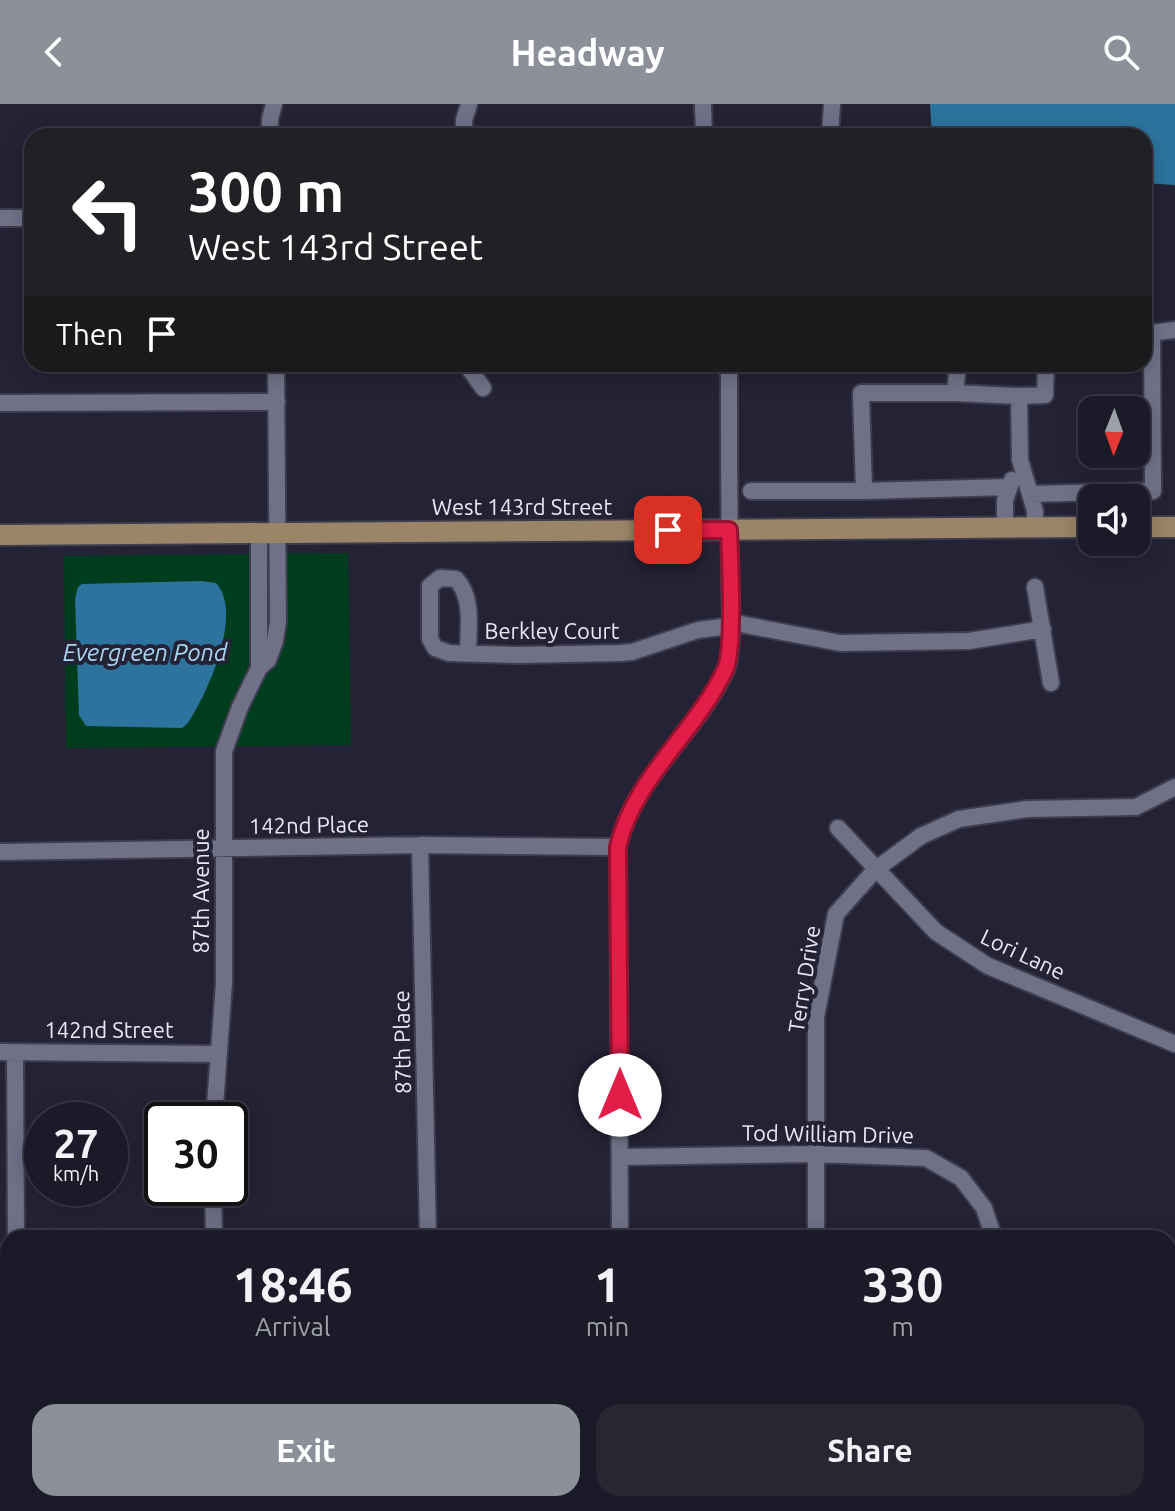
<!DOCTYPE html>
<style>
body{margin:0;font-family:Ubuntu,sans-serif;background:#272734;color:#f1f3f6;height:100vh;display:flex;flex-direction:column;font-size:30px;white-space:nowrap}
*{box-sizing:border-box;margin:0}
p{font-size:26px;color:#9fa1a8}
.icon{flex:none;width:44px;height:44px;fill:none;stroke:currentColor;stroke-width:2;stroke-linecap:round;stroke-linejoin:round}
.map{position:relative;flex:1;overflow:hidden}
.drawer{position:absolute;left:0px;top:1126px;width:1176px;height:282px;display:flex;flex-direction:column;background:#1a1a28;border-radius:24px 24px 0 0;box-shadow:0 4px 20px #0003,0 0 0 2px #383845}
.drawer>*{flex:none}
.top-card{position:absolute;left:24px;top:24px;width:1128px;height:244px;border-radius:24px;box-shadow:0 4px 20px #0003,0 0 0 2px #383845;background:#202124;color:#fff;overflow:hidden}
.needle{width:52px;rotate:181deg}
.buttons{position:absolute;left:1078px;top:292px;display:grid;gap:16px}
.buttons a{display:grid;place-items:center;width:72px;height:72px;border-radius:16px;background:#1a1a28;box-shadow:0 4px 20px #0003,0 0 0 2px #383845;font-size:40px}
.speed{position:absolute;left:24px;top:998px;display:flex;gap:16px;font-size:40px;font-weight:700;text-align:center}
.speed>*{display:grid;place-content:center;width:104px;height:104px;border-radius:50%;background:#1a1a28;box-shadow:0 4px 20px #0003,0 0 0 2px #383845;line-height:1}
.speed small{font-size:20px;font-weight:400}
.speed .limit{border:4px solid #111;border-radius:12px;background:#fff;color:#111}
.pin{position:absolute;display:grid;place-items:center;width:68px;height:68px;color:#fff;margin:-34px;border-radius:16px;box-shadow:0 4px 12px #0006}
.me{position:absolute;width:88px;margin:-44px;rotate:0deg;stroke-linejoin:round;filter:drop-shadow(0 0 6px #0008)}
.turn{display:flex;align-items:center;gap:28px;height:168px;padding:0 32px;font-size:36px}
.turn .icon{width:104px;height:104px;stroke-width:2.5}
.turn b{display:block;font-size:56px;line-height:68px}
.then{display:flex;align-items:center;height:76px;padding:0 32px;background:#0003;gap:16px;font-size:30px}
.eta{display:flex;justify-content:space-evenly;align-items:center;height:136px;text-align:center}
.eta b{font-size:48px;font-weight:700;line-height:56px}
.primary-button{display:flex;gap:16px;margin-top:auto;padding:16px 32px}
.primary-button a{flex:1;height:92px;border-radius:24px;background:#8c9099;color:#fff;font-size:32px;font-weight:700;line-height:92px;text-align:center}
.primary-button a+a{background:#272734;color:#f1f3f6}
header{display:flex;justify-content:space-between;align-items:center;height:104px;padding:0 32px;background:#8c9099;color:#fff;font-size:36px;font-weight:700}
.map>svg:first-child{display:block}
.green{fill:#003d1f}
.water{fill:#2c749e}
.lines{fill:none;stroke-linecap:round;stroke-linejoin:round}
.minor-casing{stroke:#3d3d4d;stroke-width:20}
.major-casing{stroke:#3d3d4d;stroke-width:24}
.minor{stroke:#707187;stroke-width:16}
.major{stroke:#9b8568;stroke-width:20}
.route-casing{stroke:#92132f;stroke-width:20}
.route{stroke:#e11d48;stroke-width:14}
.labels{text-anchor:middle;stroke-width:8;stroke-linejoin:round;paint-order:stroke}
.street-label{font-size:22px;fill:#e9e9f6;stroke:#232335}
.water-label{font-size:24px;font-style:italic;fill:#aad4f1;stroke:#232335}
</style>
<header><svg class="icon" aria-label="back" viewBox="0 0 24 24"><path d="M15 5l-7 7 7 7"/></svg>Headway<svg class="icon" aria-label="search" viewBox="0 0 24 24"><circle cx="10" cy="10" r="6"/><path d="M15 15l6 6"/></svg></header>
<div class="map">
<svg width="1175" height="1407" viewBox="0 0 1175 1407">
<rect width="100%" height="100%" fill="#232335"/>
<path class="green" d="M348,449L351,641L66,644L64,452Z
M271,1400H393L394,1407H245Z"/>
<path class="water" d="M930,0H1175V81L1144,79V32H932Z
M201,477L216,479C244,509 207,591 187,620L182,624L86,622L79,611L75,495L78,483L82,480Z"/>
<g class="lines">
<defs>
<path id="minor" d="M703,0L704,32
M270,32V15L274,0
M464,32V16L469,0
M830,32L832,0
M0,114H32
M1144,230L1175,226
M466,260L483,284
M955,289L1019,292
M0,299L277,298
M751,387H864L861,289H955L958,260
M864,387L1009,383
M1030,390L1153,387L1152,228
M1005,424V396L1012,376
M1035,424V407L1020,356L1019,292L1045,291L1046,260
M259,429V564
M1035,483L1051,579
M730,518L840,539L969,537L1043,525
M468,549C468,525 474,494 456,475L440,474L430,482V535L435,544L449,549L516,551L621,549L632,548L698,526L730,522
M838,724L936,828L988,862L1175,940
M420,741L428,1134
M0,748L420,741L618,743
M0,948L218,950
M15,948L16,1134
M214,1016L224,879V647L240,603L259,564L268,556L275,537L278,517L276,260
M620,1053L815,1050L926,1054L961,1074L984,1104L994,1134
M213,1084L214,1134
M620,1134L618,743C633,674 697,629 726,566C734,548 730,496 730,475C729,403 729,332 729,260
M816,1134V913L836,810L875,766L921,732L959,715L1027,705L1136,703L1175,683
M58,1400L63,1407
M403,1400V1407
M622,1400V1407
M819,1400V1407
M1005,1400V1407
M200,1407L225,1400"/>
<path id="major" d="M1136,423H1175
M0,431L1092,423"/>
</defs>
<use href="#minor" class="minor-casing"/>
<use href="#major" class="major-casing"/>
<use href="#minor" class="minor"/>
<use href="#major" class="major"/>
</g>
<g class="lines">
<defs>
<path id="route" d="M620,991L618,743C633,675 696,628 725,566C735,546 730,454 729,426H668"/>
</defs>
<use href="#route" class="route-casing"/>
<use href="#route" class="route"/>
</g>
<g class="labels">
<g class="street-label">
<text x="522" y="411">West 143rd Street</text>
<text x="552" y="535">Berkley Court</text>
<text transform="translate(309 721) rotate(-1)" y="8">142nd Place</text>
<text transform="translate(201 787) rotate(-90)" y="8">87th Avenue</text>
<text transform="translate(1023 850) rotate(25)" y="8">Lori Lane</text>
<text transform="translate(804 875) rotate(-81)" y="8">Terry Drive</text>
<text x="109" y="934">142nd Street</text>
<text transform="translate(402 938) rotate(-91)" y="8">87th Place</text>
<text transform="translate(828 1030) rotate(1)" y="8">Tod William Drive</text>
</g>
<g class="water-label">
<text x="145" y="557">Evergreen Pond</text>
</g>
</g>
</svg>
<div class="buttons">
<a><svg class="needle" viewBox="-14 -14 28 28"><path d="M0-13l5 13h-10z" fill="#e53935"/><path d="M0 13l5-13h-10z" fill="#9fa1a8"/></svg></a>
<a><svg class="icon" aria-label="sound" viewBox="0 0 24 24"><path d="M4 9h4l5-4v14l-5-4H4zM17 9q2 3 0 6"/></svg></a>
</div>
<div class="speed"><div>27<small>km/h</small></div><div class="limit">30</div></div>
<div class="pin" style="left:668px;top:426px;background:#d93025"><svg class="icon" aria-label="arrive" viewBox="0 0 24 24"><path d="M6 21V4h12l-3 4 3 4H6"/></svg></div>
<svg class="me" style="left:620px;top:991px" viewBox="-20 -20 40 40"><circle r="19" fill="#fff"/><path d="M0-13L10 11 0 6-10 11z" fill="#e11d48"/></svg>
<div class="top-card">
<div class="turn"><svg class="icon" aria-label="left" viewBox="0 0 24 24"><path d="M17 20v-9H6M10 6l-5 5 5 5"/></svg><div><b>300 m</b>West 143rd Street</div></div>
<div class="then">Then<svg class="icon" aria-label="arrive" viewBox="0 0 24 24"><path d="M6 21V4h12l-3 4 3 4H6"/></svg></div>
</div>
<section class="drawer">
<div class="eta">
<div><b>18:46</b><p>Arrival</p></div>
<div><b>1</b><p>min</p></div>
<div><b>330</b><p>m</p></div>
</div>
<div class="primary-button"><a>Exit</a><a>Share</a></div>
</section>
</div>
